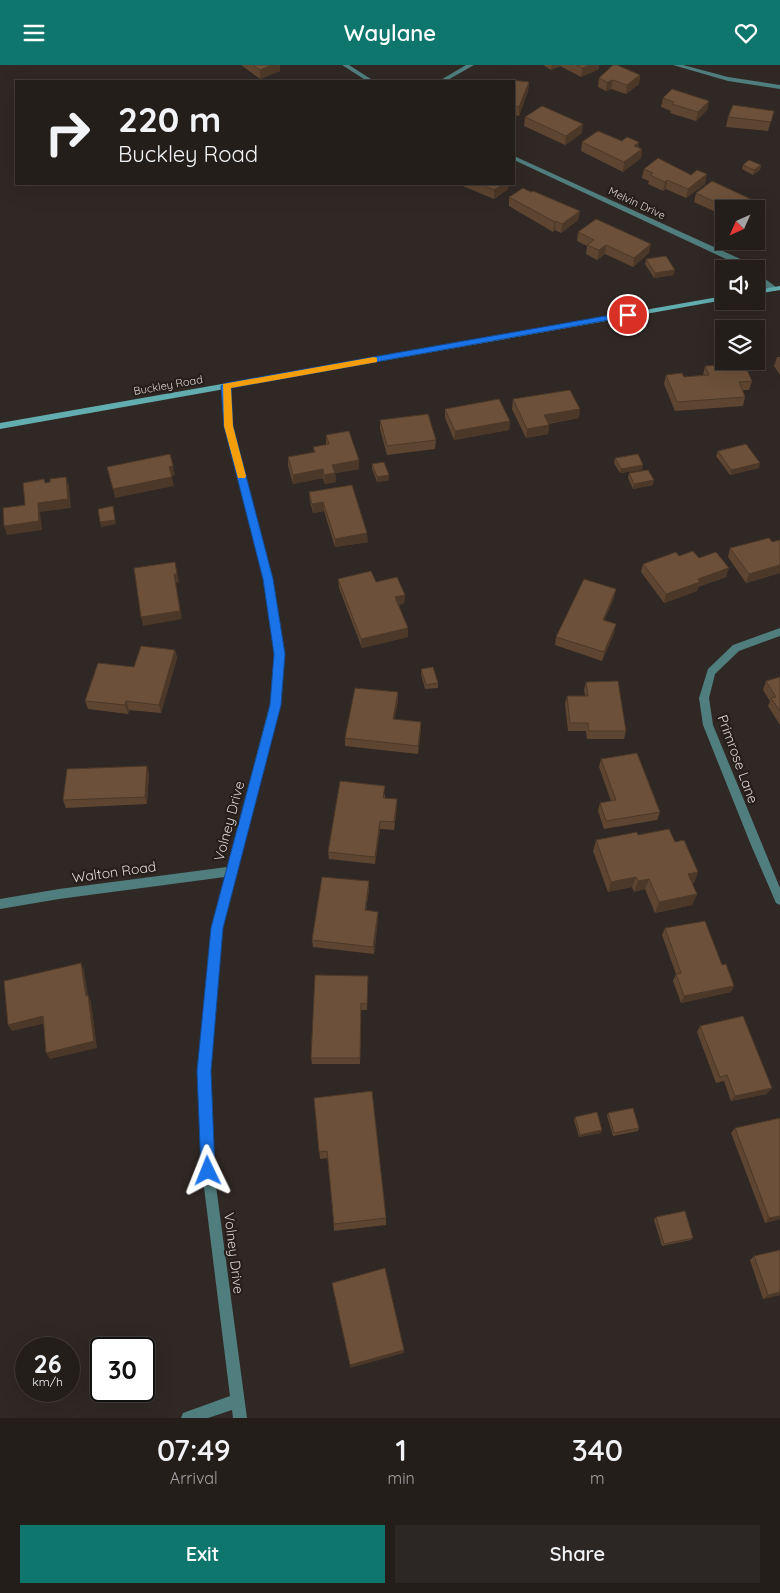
<!DOCTYPE html>
<style>
body{margin:0;font-family:Quicksand,sans-serif;background:#2c2724;color:#f1f3f6;height:100vh;display:flex;flex-direction:column;font-size:19px;white-space:nowrap}
*{box-sizing:border-box;margin:0}
p{font-size:16px;color:#a3a2a3}
.icon{flex:none;width:28px;height:28px;fill:none;stroke:currentColor;stroke-width:2;stroke-linecap:round;stroke-linejoin:round}
.map{position:relative;height:1353px;overflow:hidden}
.drawer{display:flex;flex-direction:column;background:#241e1b;flex:1}
.drawer>*{flex:none}
.banner{position:absolute;left:15px;top:15px;width:500px;height:105px;border-radius:0px;box-shadow:0 5px 20px #0002,0 0 0 1px #413c3a;background:#241e1b;color:#f1f3f6;overflow:hidden}
.needle{width:32px;rotate:225deg}
.controls{position:absolute;left:715px;top:135px;display:grid;gap:10px}
.controls a{display:grid;place-items:center;width:50px;height:50px;border-radius:0px;background:#241e1b;box-shadow:0 5px 20px #0002,0 0 0 1px #413c3a;font-size:25px}
.speed{position:absolute;left:15px;top:1272px;display:flex;gap:10px;font-size:25px;font-weight:700;text-align:center}
.speed>*{display:grid;place-content:center;width:65px;height:65px;border-radius:50%;background:#241e1b;box-shadow:0 5px 20px #0002,0 0 0 1px #413c3a;line-height:1}
.speed small{font-size:12px;font-weight:400}
.speed .limit{border:2px solid #111;border-radius:8px;background:#fff;color:#111}
.pin{position:absolute;display:grid;place-items:center;width:42px;height:42px;color:#fff;margin:-21px;border:2px solid #fff;border-radius:50%;box-shadow:0 1px 5px #0007}
.me{position:absolute;width:55px;margin:-28px;rotate:358deg;stroke-linejoin:round;filter:drop-shadow(0 0 4px #0008)}
.turn{display:flex;align-items:center;gap:18px;height:105px;padding:0 20px;font-size:22px}
.turn .icon{width:65px;height:65px;stroke-width:2.5}
.turn b{display:block;font-size:35px;line-height:42px}
.eta{display:flex;justify-content:space-evenly;align-items:center;height:85px;text-align:center}
.eta b{font-size:30px;font-weight:600;line-height:35px}
.cta{display:flex;gap:10px;margin-top:auto;padding:10px 20px}
.cta a{flex:1;height:58px;border-radius:0px;background:#0f766e;color:#fff;font-size:20px;font-weight:600;line-height:58px;text-align:center}
.cta a+a{background:#2c2724;color:#f1f3f6}
header{display:flex;justify-content:space-between;align-items:center;height:65px;padding:0 20px;background:#0f766e;color:#fff;font-size:22px;font-weight:600}
.map>svg:first-child{display:block}
.lines{fill:none;stroke-linecap:round;stroke-linejoin:round}
.street{fill:#507e7e;fill-rule:evenodd}
.secondary{fill:#62adaf;fill-rule:evenodd}
.wall{fill:#5d4531}
.shaded-wall{fill:#4c3828}
.building{fill:#6c5039;stroke:#4c3828}
.route{fill:#1a73e8;stroke:#114b97}
.slow{fill:#f59e0b}
.labels{text-anchor:middle;stroke-width:4.5;stroke-linejoin:round;paint-order:stroke}
.far-street-label{font-size:11px;fill:#ded8d6;stroke:#261e1a}
.street-label{font-size:14px;fill:#ded8d6;stroke:#261e1a}
</style>
<header><svg class="icon" aria-label="menu" viewBox="0 0 24 24"><path d="M4 6h16M4 12h16M4 18h16"/></svg>Waylane<svg class="icon" aria-label="heart" viewBox="0 0 24 24"><path d="M12 20l-8-8c-3-5 5-10 8-4 3-6 11-1 8 4z"/></svg></header>
<div class="map">
<svg width="780" height="1353" viewBox="0 0 780 1353">
<rect width="100%" height="100%" fill="#302824"/>
<g class="lines">
<path class="street" d="M342,0H349L374,16H367Z
M466,0H474L446,16H439Z
M673,0H683L728,12L780,20V24L728,16Z
M514,91L747,197L753,204H745L741,201L514,95Z
M756,207L776,222V226H770L756,213Z
M226,318L230,321L233,361L273,514L285,589L280,639L223,863L210,1006L214,1106L247,1353H233L232,1345L208,1353H181L183,1348L230,1331L202,1106L198,1006L211,863L225,812L59,834L0,844V834L59,824L227,802L270,639L275,589L263,514L225,361L222,321Z
M780,563V571L739,586L715,609L709,633L713,660L780,823V840L776,838L751,780L703,660L699,633L708,604L733,580Z"/>
<path class="secondary" d="M780,221V225L756,229V225Z
M724,231V235L0,364V358Z"/>
</g>
<path class="wall" d="M241,0H280V6L260,14Z
M543,0H599V4L581,12L560,1L551,5Z
M640,10L639,19L626,29L611,24L606,26L598,22L599,13Z
M514,16L529,17L528,26L519,51L514,50Z
M663,33L709,36L707,45L696,56L670,48L671,46L661,42Z
M774,46L768,66L726,62L728,52Z
M525,52L582,68L565,80L524,61Z
M582,77L642,84L641,93L623,107L581,86Z
M743,100H761L760,105L753,110L742,104Z
M644,104L705,119L686,133L666,124L663,126L648,119L649,116L642,113Z
M458,119H509L508,124L494,134Z
M531,127L580,146L578,155L561,168L555,165L553,167L509,141V132Z
M696,128L755,144H724V151L694,137Z
M578,167L649,188L633,202L605,189L597,195L586,189L587,181L577,176Z
M646,194L674,210L654,213L645,199Z
M777,292H780V310L774,301Z
M705,301L752,316L749,325H743L745,332L743,341L675,346L664,319L666,310L684,312L703,310Z
M513,334L579,353L548,359L549,360L548,369L526,373L512,344Z
M445,344L510,356L509,365L454,375L445,353Z
M380,355L436,375L435,384L387,390L380,364Z
M326,370L359,395V404L335,408L336,417L325,419L323,413L293,419L288,401V392L314,388L313,382L326,380Z
M718,386L759,403L730,410L716,391Z
M615,393L642,405L620,408L614,398Z
M372,399L389,415L377,417L372,404Z
M629,408L653,420L633,424L628,413Z
M352,420L368,477L335,482L324,446L313,448L310,436L309,427Z
M780,475V508L746,518L728,492L730,483L772,477Z
M679,491L699,493L726,512L698,522L697,526L664,538L641,507L643,499Z
M338,514L376,517L405,530L404,538L399,540L408,572L362,583L339,523Z
M616,524L614,533L604,555L616,559L614,568L602,596L555,580L556,572Z
M175,585L177,593L161,648L129,645L128,649L88,644L85,636L134,602Z
M421,604L438,618V623L425,624L421,609Z
M780,612V660L768,641L770,636L763,625L766,616Z
M586,617L626,666L624,674H587L586,666H568L565,639L567,631H585L584,625Z
M398,627V636L394,654L421,665L418,689L345,681V673Z
M601,694L660,747L657,755L604,764L598,746L600,738L611,736L599,702Z
M149,709L147,739L66,743L63,735Z
M385,729V733L397,734V742L394,765L380,764L375,799L329,794L328,787Z
M638,770L675,777L698,807L694,818H692L697,829L692,840L655,848L645,824L634,827L632,822L608,827L593,786L596,775Z
M369,816V824L366,845L378,847V854L374,889L313,882L312,875Z
M665,863L731,927L681,938L673,916L676,909L662,870Z
M368,911L367,945H361L360,999H312L311,993Z
M700,961L767,1029L731,1036L724,1016L716,1018L697,967Z
M314,1033L386,1153V1160L334,1166L328,1093L320,1094Z
M608,1048L639,1063L638,1066L613,1071L607,1051Z
M575,1052L601,1068L579,1072L574,1055Z
M780,1053V1154L765,1158L731,1068L735,1063Z
M656,1152L693,1173L691,1175L662,1181L654,1155Z
M780,1185V1230L763,1234L750,1195L754,1191Z"/>
<path class="shaded-wall" d="M272,0H280V6L260,14V5Z
M552,0H560L551,5Z
M590,0H599V4L581,12L582,3Z
M640,10L639,19L626,29L627,20Z
M613,15L611,24L606,26L607,17Z
M529,17L528,26L519,51V42Z
M709,36L707,45L696,56L698,47Z
M583,59L582,68L565,80L566,71Z
M639,77L638,86L634,81Z
M642,84L641,93L623,107L624,97Z
M761,100L760,105L753,110L754,105Z
M707,109L705,119L686,133L688,124Z
M667,115L666,124L663,126L665,117Z
M503,119H509L508,124L494,134V125Z
M757,137L755,144H747Z
M580,146L578,155L561,168L562,159Z
M556,156L555,165L553,167L555,157Z
M651,179L649,188L633,202L634,193Z
M606,180L605,189L597,195L599,185Z
M675,205L674,210L654,213L655,208Z
M580,344L579,353L543,359L544,350Z
M510,356L509,365L454,375L455,366Z
M549,360L548,369L526,373L527,364Z
M359,395V404L335,408L336,417L325,419L324,410L332,400Z
M760,398L759,403L730,410L731,405Z
M643,400L642,405L620,408L621,404Z
M173,401L175,410L171,411L169,402Z
M323,404V413L293,419V410Z
M389,410V415L377,417V412Z
M66,412L69,421L71,443L40,447L42,465L7,470L4,461Z
M172,412L174,421L115,433L113,424Z
M654,415L653,420L633,424L634,419Z
M323,437L324,446L313,448L312,439Z
M113,441L116,459L101,462L100,457Z
M367,468L368,477L335,482V474Z
M175,497L179,517L176,518L182,554L143,561L141,552L174,509Z
M780,500V508L746,518L749,509Z
M729,503L726,512L698,522L697,526L664,538L666,529L698,514Z
M616,524L614,533L601,563L603,555Z
M405,530L404,538L395,541V532Z
M616,559L614,568L602,596L604,587Z
M408,563V572L362,583L361,574Z
M175,585L177,593L161,648L159,640Z
M398,627V636L393,662V654Z
M126,636L129,645L128,649L125,640Z
M421,657V665L418,689V681Z
M147,701L149,709L147,739L145,732Z
M397,734V742L394,765V757Z
M380,756V764L375,799V792Z
M698,807L694,818L684,820L688,809Z
M636,812L632,822L608,827L611,817Z
M649,814L645,824L634,827L638,816Z
M369,816V824L365,852V845Z
M697,829L692,840L655,848L659,837Z
M378,847V854L374,889L373,882Z
M81,898L84,905L89,937L86,931Z
M734,921L731,927L681,938L684,931Z
M88,930L91,937L97,983L50,994L46,988Z
M43,951L47,958L12,966L8,960Z
M772,1023L767,1029L731,1036L735,1031Z
M602,1065L601,1068L579,1072L580,1070Z
M780,1151V1154L765,1158L769,1153Z
M780,1227V1230L763,1234L768,1230Z
M404,1285V1288L350,1303V1300Z"/>
<path class="building" d="M253,0H272L260,5Z
M576,0H590L582,3Z
M613,0H617L640,10L627,20L613,15L607,17L599,13Z
M502,14L529,17L519,42L514,41V16H501Z
M672,24L709,36L698,47L672,39L674,37L663,33Z
M733,40L774,46L771,57L728,52Z
M542,41L583,59L566,71L525,52Z
M598,66L622,76L627,72L639,77L634,81L642,84L624,97L582,77Z
M658,93L691,110L697,105L707,109L688,124L667,115L665,117L650,110L653,108L644,104Z
M749,95L761,100L754,105L743,100Z
M712,116L757,137L747,144H730L696,128Z
M479,119H503L494,125Z
M523,123L531,127L533,126L580,146L562,159L556,156L555,157L509,132Z
M596,154L651,179L634,193L606,180L599,185L587,180L594,175L578,167Z
M666,191L675,205L655,208L646,194Z
M744,298L752,316L739,317L745,332L677,337L666,310L682,308L684,312L709,310L705,301Z
M570,325L580,344L544,350L549,360L527,364L513,334Z
M499,334L510,356L455,366L445,344Z
M428,349L436,375L387,381L380,355Z
M349,366L359,395L332,400L335,408L324,410L323,404L293,410L288,392L315,387L313,382L329,379L326,370Z
M746,379L760,398L731,405L718,386Z
M170,389L173,401L169,402L172,412L113,424L107,402Z
M638,389L643,400L621,404L615,393Z
M384,397L389,410L377,412L372,399Z
M648,405L654,415L634,419L629,408Z
M66,412L68,434L38,438L39,456L4,461L3,443L25,440L23,418L44,414L45,418L50,417V414Z
M352,420L367,468L335,474L323,437L312,439L309,427Z
M113,441L115,455L100,457L98,444Z
M769,473L772,477L780,475V500L749,509L730,483Z
M693,486L699,493L716,487L729,503L698,514L700,517L666,529L643,499L676,487L679,491Z
M175,497L177,509H174L180,546L141,552L134,503Z
M371,506L376,517L397,512L405,530L395,532L408,563L361,574L338,514Z
M584,514L616,524L603,555L616,559L604,587L556,572Z
M141,581L175,585L159,640L126,636L125,640L85,636L98,598L134,602Z
M433,602L438,618L426,620L421,604Z
M780,612V646L771,633L776,632L766,616Z
M618,616L626,666H589L588,658H570L567,631H588L586,617Z
M355,623L398,627L393,654L421,657L418,681L345,673Z
M637,688L660,747L606,756L600,738L616,735L601,694Z
M147,701L145,732L63,735L67,704Z
M340,716L385,721L383,733L397,734L394,757L380,756L375,792L328,787Z
M669,764L675,777L684,775L698,807L688,809L697,829L659,837L649,814L638,816L636,812L611,817L596,775L637,767L638,770Z
M322,812L369,816L365,845L378,847L373,882L312,875Z
M705,856L722,900L726,899L734,921L684,931L676,909L681,908L665,863Z
M81,898L86,931L88,930L94,976L46,988L43,951L8,960L4,916Z
M315,910L368,911L367,939L361,938L360,993H311Z
M743,951L772,1023L735,1031L727,1010L720,1012L700,961Z
M372,1026L386,1153L334,1159L327,1086L319,1087L314,1033Z
M633,1043L639,1063L614,1068L608,1048Z
M597,1047L602,1065L580,1070L575,1052Z
M780,1053V1151L769,1153L735,1063Z
M685,1146L693,1173L664,1179L656,1152Z
M780,1185V1227L768,1230L754,1191Z
M385,1203L404,1285L350,1300L332,1218Z"/>
<path class="route" d="M628,247L631,248V251L231,323L233,361L273,514L285,589L281,640L223,863L211,1006L215,1106L213,1111L208,1113L203,1111L201,1106L197,1006L211,863L270,640L274,589L263,514L224,361L221,321L226,318Z"/>
<path class="slow" d="M374,292L377,293V297L231,323L233,361L246,411L245,413H238L224,361L223,319Z"/>
<g class="labels">
<g class="far-street-label">
<text transform="translate(637 138) rotate(25)" y="4">Melvin Drive</text>
<text transform="translate(168 320) rotate(-10)" y="4">Buckley Road</text>
</g>
<g class="street-label">
<text transform="translate(738 694) rotate(70)" y="5">Primrose Lane</text>
<text transform="translate(229 756) rotate(-75)" y="5">Volney Drive</text>
<text transform="translate(114 807) rotate(-8)" y="5">Walton Road</text>
<text transform="translate(234 1188) rotate(83)" y="5">Volney Drive</text>
</g>
</g>
</svg>
<div class="controls">
<a><svg class="needle" viewBox="-14 -14 28 28"><path d="M0-13l5 13h-10z" fill="#e53935"/><path d="M0 13l5-13h-10z" fill="#a3a2a3"/></svg></a>
<a><svg class="icon" aria-label="sound" viewBox="0 0 24 24"><path d="M4 9h4l5-4v14l-5-4H4zM17 9q2 3 0 6"/></svg></a>
<a><svg class="icon" aria-label="layers" viewBox="0 0 24 24"><path d="M12 4l9 5-9 5-9-5zM3 14l9 5 9-5"/></svg></a>
</div>
<div class="speed"><div>26<small>km/h</small></div><div class="limit">30</div></div>
<div class="pin" style="left:628px;top:250px;background:#d93025"><svg class="icon" aria-label="arrive" viewBox="0 0 24 24"><path d="M6 21V4h12l-3 4 3 4H6"/></svg></div>
<svg class="me" style="left:208px;top:1106px" viewBox="-20 -20 40 40"><path d="M0-17L14 15 0 8-14 15z" fill="#1a73e8" stroke="#fff" stroke-width="4"/></svg>
<div class="banner">
<div class="turn"><svg class="icon" aria-label="right" viewBox="0 0 24 24"><path d="M7 20v-9h11M14 6l5 5-5 5"/></svg><div><b>220 m</b>Buckley Road</div></div>
</div>
</div>
<section class="drawer">
<div class="eta">
<div><b>07:49</b><p>Arrival</p></div>
<div><b>1</b><p>min</p></div>
<div><b>340</b><p>m</p></div>
</div>
<div class="cta"><a>Exit</a><a>Share</a></div>
</section>
